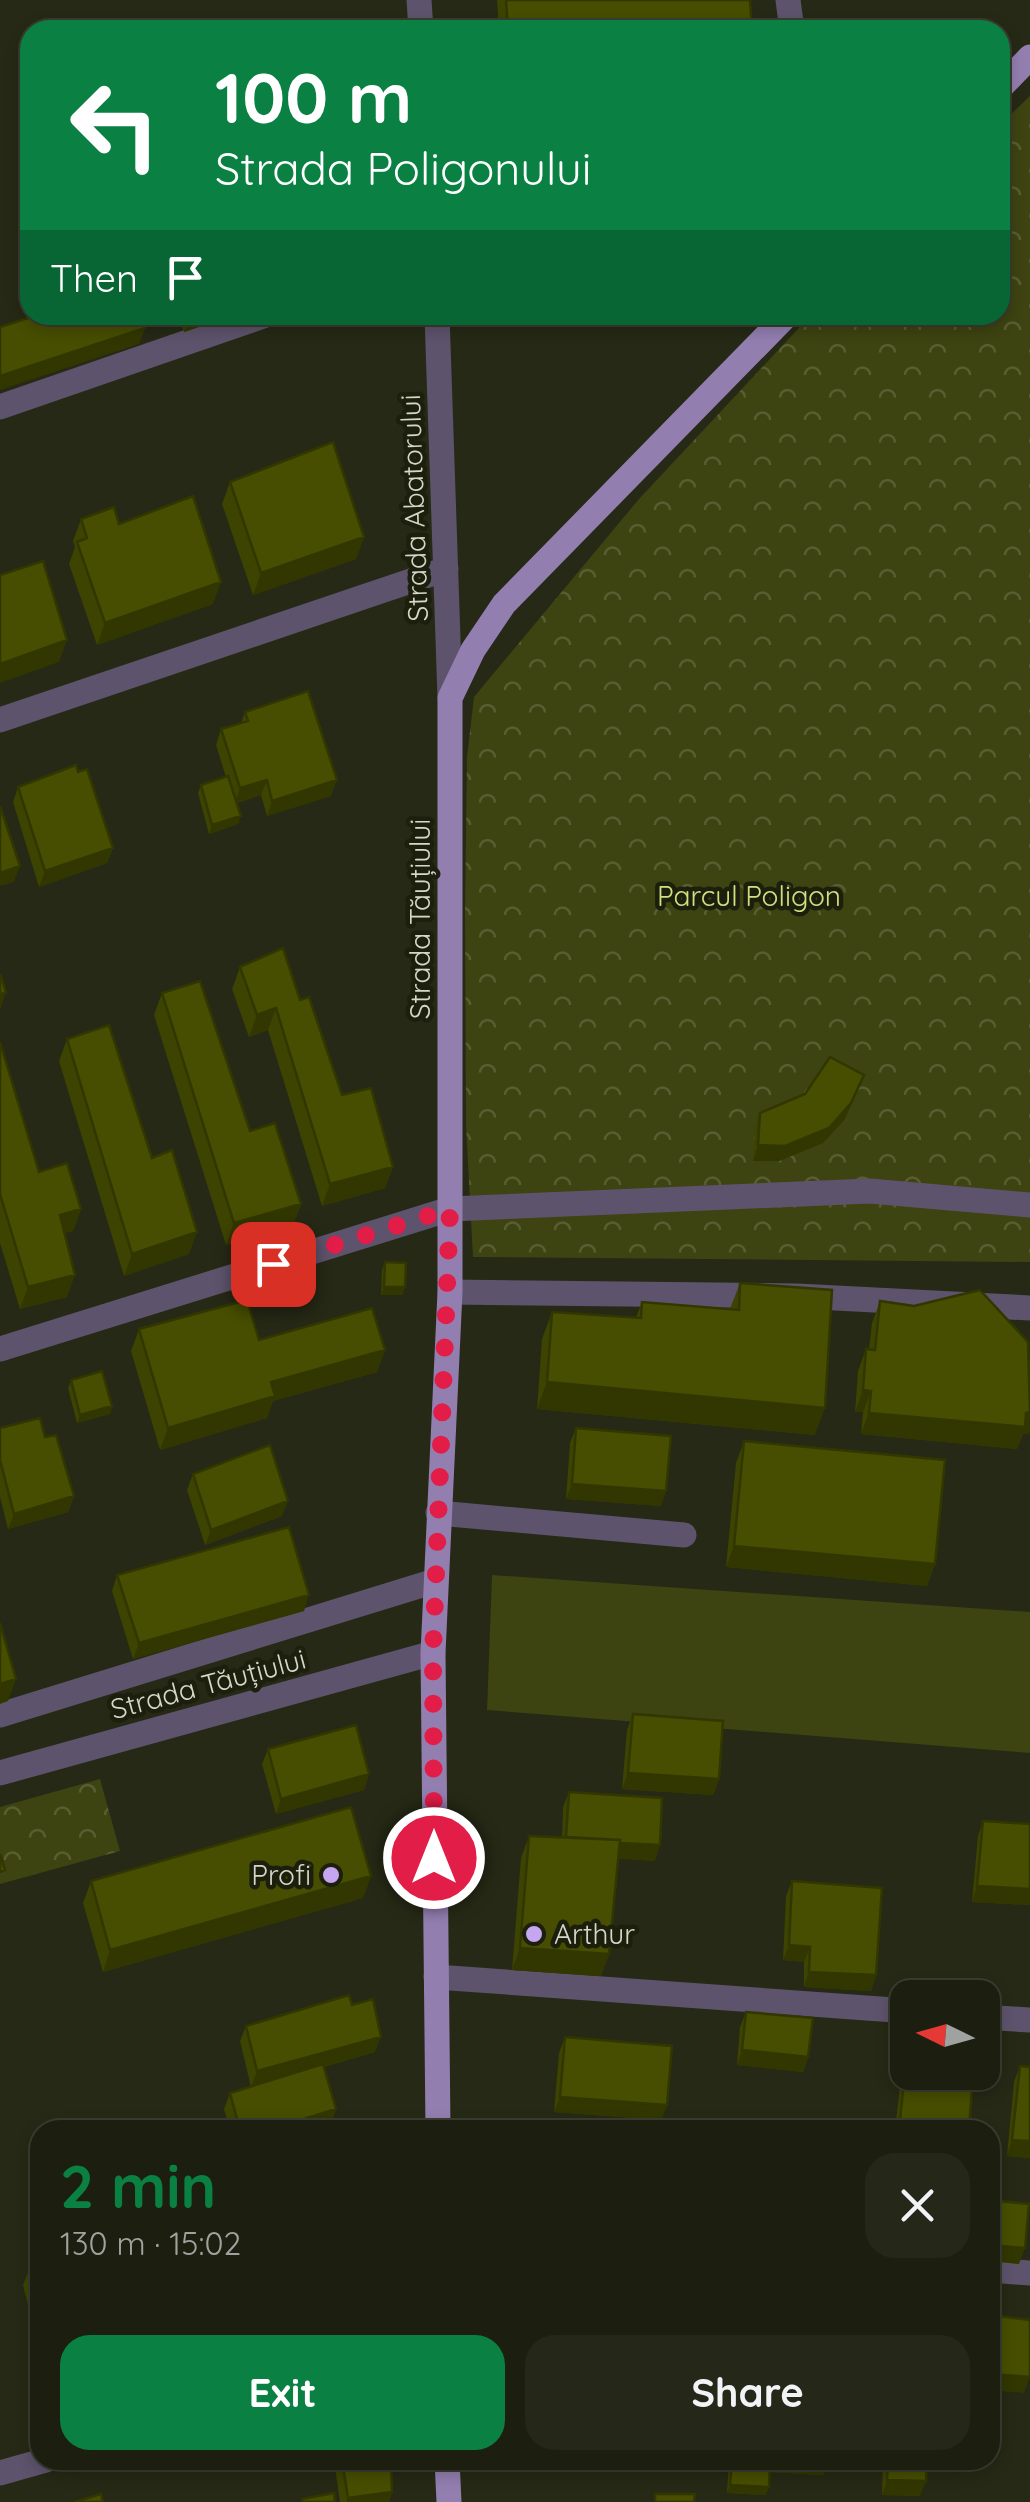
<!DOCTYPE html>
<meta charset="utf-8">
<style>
body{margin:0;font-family:Quicksand,sans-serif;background:#252719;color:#f1f3f6;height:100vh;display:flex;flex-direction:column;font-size:38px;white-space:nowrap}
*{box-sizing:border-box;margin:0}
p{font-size:32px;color:#a0a29f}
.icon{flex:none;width:55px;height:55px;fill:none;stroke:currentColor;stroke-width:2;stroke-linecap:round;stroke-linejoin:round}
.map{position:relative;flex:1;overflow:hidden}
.details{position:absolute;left:30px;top:2120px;width:970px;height:350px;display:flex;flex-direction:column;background:#1c1f10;border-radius:30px;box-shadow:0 5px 15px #0003,0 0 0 2px #3a3d30}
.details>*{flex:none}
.hud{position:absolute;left:20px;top:20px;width:990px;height:305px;border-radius:30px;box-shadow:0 5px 15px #0003,0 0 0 2px #3a3d30;background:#0b8043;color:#fff;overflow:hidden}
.needle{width:65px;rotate:275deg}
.buttons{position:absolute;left:890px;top:1980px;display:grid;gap:20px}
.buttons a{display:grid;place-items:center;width:110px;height:110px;border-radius:20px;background:#1c1f10;box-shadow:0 5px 15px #0003,0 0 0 2px #3a3d30;font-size:50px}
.pin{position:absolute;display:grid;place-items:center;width:85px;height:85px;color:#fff;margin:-42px;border-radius:20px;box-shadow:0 5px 15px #0006}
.me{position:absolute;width:110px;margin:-55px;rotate:0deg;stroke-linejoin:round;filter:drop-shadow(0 0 8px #0008)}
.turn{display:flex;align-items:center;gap:35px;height:210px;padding:0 30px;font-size:45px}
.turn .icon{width:130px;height:130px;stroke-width:2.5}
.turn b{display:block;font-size:70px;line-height:85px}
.then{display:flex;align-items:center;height:95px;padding:0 30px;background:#0003;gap:20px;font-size:38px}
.round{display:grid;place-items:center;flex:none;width:105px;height:105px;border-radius:30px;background:#252719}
.headline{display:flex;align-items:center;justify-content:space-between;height:170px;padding:0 30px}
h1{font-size:60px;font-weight:700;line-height:75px;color:#0b8043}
.button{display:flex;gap:20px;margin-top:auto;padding:20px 30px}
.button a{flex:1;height:115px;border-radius:30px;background:#0b8043;color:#fff;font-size:40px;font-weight:700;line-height:115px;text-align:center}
.button a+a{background:#252719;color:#f1f3f6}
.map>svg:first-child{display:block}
.grass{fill:#3d4311}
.park{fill:url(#park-crowns)}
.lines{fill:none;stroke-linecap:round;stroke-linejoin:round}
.minor{stroke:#5d536c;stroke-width:25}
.major{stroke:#937eb0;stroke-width:25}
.wall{fill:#3d4301}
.shaded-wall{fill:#323701}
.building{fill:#474e01;stroke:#323701;stroke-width:2.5}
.route{stroke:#e11d48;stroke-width:18;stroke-dasharray:0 32.4}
.poi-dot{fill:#c6a6f0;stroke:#1c1f0c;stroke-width:4}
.labels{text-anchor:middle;stroke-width:9;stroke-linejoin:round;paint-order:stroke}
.street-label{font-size:28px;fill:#d4d7ca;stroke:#1c1f0c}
.park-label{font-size:28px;fill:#d1e07f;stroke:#1c1f0c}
.poi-label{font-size:28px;fill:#d4d7ca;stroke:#1c1f0c;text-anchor:end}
</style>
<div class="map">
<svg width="1030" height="2502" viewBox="0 0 1030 2502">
<defs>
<pattern id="park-crowns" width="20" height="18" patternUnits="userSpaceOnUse" patternTransform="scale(2.5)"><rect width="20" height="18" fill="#3d4311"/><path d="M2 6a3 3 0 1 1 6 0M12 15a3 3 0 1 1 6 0" fill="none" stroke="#585d32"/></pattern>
</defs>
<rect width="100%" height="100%" fill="#262915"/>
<path class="grass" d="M492,1575L1030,1612V1753L487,1710Z"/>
<path class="park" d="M1030,96V1262L473,1257L466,1125L465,910L467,757L474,697L639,499L811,315H1000V125Z
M100,1779L120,1851L0,1884V1807Z"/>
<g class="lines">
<path class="minor" d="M419,0L421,30
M788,0L792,30
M437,315L450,698
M0,407L266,315
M0,720L446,569
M450,1292L797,1296L1030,1308
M0,1349L450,1209L870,1191L1030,1205
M438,1513L684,1535
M0,1715L435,1581
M0,1773L433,1653
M436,1977L908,2011
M982,2017L1030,2020
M990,2270L1030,2273
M0,2473L46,2460"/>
<path class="major" d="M1000,88L1030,57
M438,2130L433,1653L450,1292V698L473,650L504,604L787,315
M447,2460L449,2502"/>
</g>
<path class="wall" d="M497,0H750L752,30H499Z
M178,315H235L184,332Z
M230,482L364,537L356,559L253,595L222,504Z
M81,519L119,524L213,604L97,645L69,564L75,547L73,541Z
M245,712L331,796L267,816L261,795L237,803L238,824L209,834L198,793L201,785L226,777L216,745L221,729L241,723Z
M78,772L113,848L107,863L39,887L13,802L18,787Z
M240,967L300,1000L342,1095L393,1167L385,1188L322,1206L268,1030L249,1037L232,989Z
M162,993L250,1131L301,1204L293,1226L226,1245L154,1015Z
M67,1039L152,1158L189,1254L124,1276L59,1061Z
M0,1042L39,1172L81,1209L73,1231L64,1233L67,1297L20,1309L0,1243Z
M864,1075L845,1119L823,1143L779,1161H753L755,1128L760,1113Z
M385,1262L405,1287L402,1295H381L382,1270Z
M740,1283L815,1435L537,1409L542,1339L552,1312L636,1317L642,1302L730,1309Z
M880,1301L1030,1360V1429L1028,1434H1023L1017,1449L861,1434L863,1412H855L858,1371L866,1349H869L872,1323Z
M139,1329L259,1340L385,1350L377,1372L273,1401L267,1418L160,1450L131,1351Z
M71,1380L112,1406L110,1414L77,1423L68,1388Z
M0,1428L45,1437L74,1496L68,1512L8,1529L0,1497Z
M576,1428L661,1506L566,1499L570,1443Z
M744,1441L935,1564L927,1586L726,1567L736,1463Z
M193,1474L282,1516L205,1545L187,1490Z
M117,1575L304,1611L133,1659L112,1591Z
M633,1714L719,1779L713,1795L622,1789L627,1730Z
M268,1749L369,1774L364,1790L276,1814L262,1764Z
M569,1792L655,1861L618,1858L609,1954L601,1976L512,1970L521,1858L529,1836L562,1837L563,1807Z
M983,1821L1030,1824V1905L972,1902L978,1836Z
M371,1876L363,1898L103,1972L83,1903L91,1881Z
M792,1881L876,1975L871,1991L804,1987V1962L783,1960L786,1896Z
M352,2005L375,2052L324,2067L336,2109L331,2124L312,2130H230L224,2109L230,2093L251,2087L240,2041L246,2026Z
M746,2012L808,2057L803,2072L737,2065L740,2027Z
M565,2037L667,2105L661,2120L554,2112L559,2053Z
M907,2052L969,2130H895L902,2068Z
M1020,2066L1030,2158L1007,2156L1014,2082Z
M40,2267V2353L23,2285L29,2270Z
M334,2460H391L392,2492L389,2502H340Z
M729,2460H827L823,2475L769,2472L766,2495L727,2493Z
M883,2460H927L920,2496L882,2495Z"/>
<path class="shaded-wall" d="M194,315H235L184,332L189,317Z
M145,328L139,344L0,390V376Z
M364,537L356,559L253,595L261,573Z
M221,582L213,604L97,645L105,623Z
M67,640L59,662L0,683V664Z
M267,780L261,795L235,803L240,788Z
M337,780L331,796L267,816L272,801Z
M241,816L238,824L209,834L212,825Z
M113,848L107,863L39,887L45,871Z
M20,866L14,882L0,886V873Z
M6,992L0,1010V995Z
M276,1008L268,1030L249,1037L257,1015Z
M864,1075L845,1119L823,1143L779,1161H753L758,1145Z
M393,1167L385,1188L322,1206L330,1184Z
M301,1204L293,1226L226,1245L234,1223Z
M81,1209L73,1231L52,1237L60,1215Z
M197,1232L189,1254L124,1276L132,1254Z
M75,1275L67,1297L20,1309L28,1287Z
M384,1287H405L402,1295H381Z
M385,1350L377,1372L273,1401L267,1418L160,1450L168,1428L271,1382Z
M547,1382L825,1408L815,1435L537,1409Z
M863,1390L871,1391L863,1412H855Z
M112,1406L110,1414L77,1423L80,1415Z
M1030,1412V1429L1028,1434H1023L1017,1449L861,1434L869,1413Z
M572,1484L666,1491L661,1506L566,1499Z
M74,1496L68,1512L8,1529L14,1514Z
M288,1501L282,1516L205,1545L211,1530Z
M734,1546L935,1564L927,1586L726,1567Z
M309,1595L304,1611L133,1659L139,1643Z
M16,1679L8,1701L0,1704V1684Z
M628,1773L719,1779L713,1795L622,1789Z
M369,1774L364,1790L276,1814L281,1799Z
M566,1839L660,1845L655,1861L560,1855Z
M371,1876L363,1898L103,1972L110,1950Z
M977,1886L1030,1889V1905L972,1902Z
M789,1945L810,1947L804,1962L783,1960Z
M520,1948L609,1954L601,1976L512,1970Z
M809,1972L876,1975L871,1991L804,1987Z
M381,2037L375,2052L251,2087L257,2071Z
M742,2050L808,2057L803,2072L737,2065Z
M560,2097L667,2105L661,2120L554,2112Z
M336,2109L331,2124L312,2130H269Z
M1012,2140L1030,2141V2158L1007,2156Z
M990,2245L1025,2248L1019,2264L990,2261Z
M990,2374L1030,2377L1024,2393L990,2390Z
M772,2464L826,2467L823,2475L769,2472Z
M887,2480L926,2481L920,2496L882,2495Z
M730,2485L769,2487L766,2495L727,2493Z
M392,2492L389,2502H346L348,2498Z"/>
<path class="building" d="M506,0H750L752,30H508Z
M37,315H141L145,328L0,376V327Z
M333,442L364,537L261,573L230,482Z
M193,496L221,582L105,623L77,542L87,538L81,519L114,507L119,524Z
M43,561L67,640L0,664V575Z
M308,691L337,780L272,801L267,780L240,788L221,729L248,721L245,712Z
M76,765L78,772L87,769L113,848L45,871L18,787Z
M228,776L241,816L212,825L201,785Z
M0,806L20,866L0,873Z
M283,948L300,1000L309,997L342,1095L371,1088L393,1167L330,1184L276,1008L257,1015L240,967Z
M0,974L6,992L0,995Z
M200,981L250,1131L275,1123L301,1204L234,1223L162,993Z
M109,1025L152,1158L172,1150L197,1232L132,1254L67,1039Z
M0,1042L39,1172L67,1163L81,1209L60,1215L75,1275L28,1287L0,1194Z
M830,1057L864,1075L851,1103L829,1128L785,1146L758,1145L760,1113L805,1094Z
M385,1262L406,1263L405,1287H384Z
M740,1283L832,1290L825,1408L547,1382L552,1312L641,1318L642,1302L739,1310Z
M980,1290L1028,1342L1030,1412L1026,1413L1025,1427L869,1413L871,1391L863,1390L866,1349L875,1350L880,1301L914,1306Z
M247,1300L259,1340L372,1308L385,1350L271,1382L275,1396L168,1428L139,1329Z
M102,1371L112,1406L80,1415L71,1380Z
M40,1418L45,1437L56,1435L74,1496L14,1514L0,1460V1428Z
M576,1428L671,1436L666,1491L572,1484Z
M744,1441L945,1460L935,1564L734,1546Z
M270,1445L288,1501L211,1530L193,1474Z
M289,1527L309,1595L139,1643L117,1575Z
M0,1623L16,1679L0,1684Z
M633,1714L723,1721L719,1779L628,1773Z
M356,1725L369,1774L281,1799L268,1749Z
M569,1792L662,1798L660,1845L620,1843V1840L566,1837Z
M351,1807L371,1876L110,1950L91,1881Z
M983,1821L1030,1824V1889L977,1886Z
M529,1836L620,1840L609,1954L520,1948Z
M0,1854L5,1870L0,1872Z
M792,1881L882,1888L876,1975L809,1972L810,1947L789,1945Z
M349,1995L352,2005L373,1999L381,2037L257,2071L246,2026Z
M746,2012L813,2018L808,2057L742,2050Z
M565,2037L672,2046L667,2105L560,2097Z
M907,2052L908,2072H973L969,2130H899Z
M323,2064L336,2109L269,2130H240L230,2093Z
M1020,2066L1030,2067V2141L1012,2140Z
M712,2125L755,2129V2130H712Z
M990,2200L1029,2204L1025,2248L990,2245Z
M40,2267V2315L29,2270Z
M990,2315L1030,2320V2377L990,2374Z
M342,2460H391L392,2492L348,2498Z
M732,2460H770L769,2487L730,2485Z
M772,2460H827L826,2467L772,2464Z
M888,2460H927L926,2481L887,2480Z
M334,2493L335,2502H303L302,2499Z
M101,2494L103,2502H74Z
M655,2494H695L694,2502H655Z"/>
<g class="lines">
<path class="route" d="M273,1264L450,1209L433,1653L434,1858"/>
</g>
<g class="poi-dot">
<circle cx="331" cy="1875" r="10"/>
<circle cx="534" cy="1934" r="10"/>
</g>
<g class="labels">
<g class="street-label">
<text transform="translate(414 508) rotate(-92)" y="10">Strada Abatorului</text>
<text transform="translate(420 919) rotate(-90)" y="10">Strada Tăuțiului</text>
<text transform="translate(208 1684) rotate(-15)" y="10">Strada Tăuțiului</text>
</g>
<g class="park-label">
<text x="749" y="906">Parcul Poligon</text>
</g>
<g class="poi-label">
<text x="311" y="1885">Profi</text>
<text x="554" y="1944" text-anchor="start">Arthur</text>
</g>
</g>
</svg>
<div class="buttons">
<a><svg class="needle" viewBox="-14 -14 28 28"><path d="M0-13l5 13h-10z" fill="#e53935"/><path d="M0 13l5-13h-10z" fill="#a0a29f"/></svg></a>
</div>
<div class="pin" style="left:273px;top:1264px;background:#d93025"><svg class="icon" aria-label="arrive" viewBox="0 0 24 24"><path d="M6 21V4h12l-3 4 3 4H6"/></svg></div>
<svg class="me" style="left:434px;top:1858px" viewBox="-20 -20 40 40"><circle r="17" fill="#e11d48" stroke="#fff" stroke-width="3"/><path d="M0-11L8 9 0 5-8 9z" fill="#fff"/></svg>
<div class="hud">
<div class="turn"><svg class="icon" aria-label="left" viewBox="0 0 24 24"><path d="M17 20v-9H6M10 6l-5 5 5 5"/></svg><div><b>100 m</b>Strada Poligonului</div></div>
<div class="then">Then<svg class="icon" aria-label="arrive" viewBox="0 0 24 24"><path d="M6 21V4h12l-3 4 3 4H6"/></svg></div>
</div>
<section class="details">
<div class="headline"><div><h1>2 min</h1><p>130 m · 15:02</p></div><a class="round"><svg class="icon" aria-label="close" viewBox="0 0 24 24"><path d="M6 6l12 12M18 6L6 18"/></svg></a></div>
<div class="button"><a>Exit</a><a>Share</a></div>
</section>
</div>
